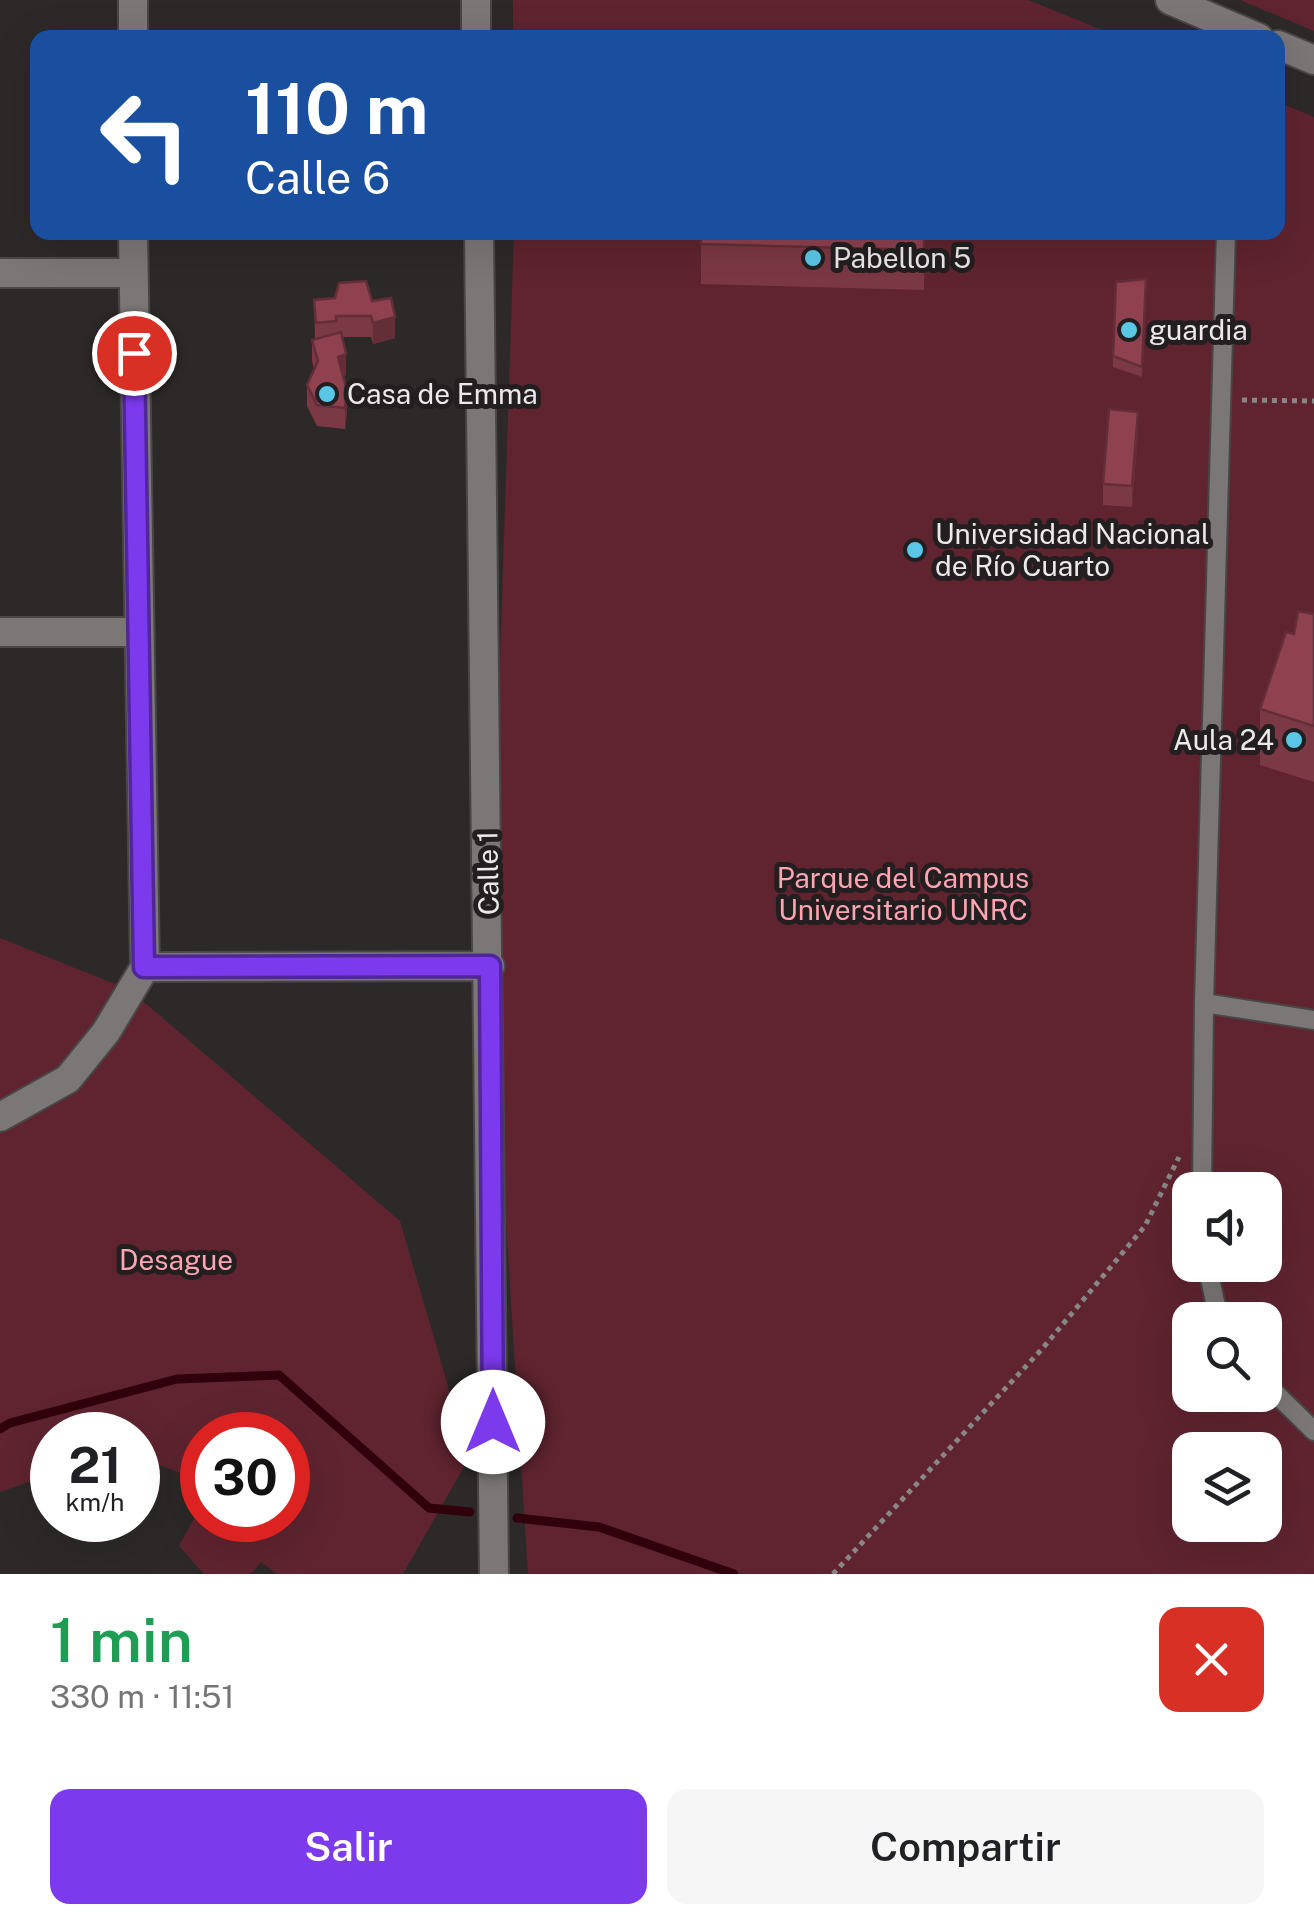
<!DOCTYPE html>
<html lang="es">
<meta charset="utf-8">
<style>
body{margin:0;font-family:"Public Sans",sans-serif;background:#f6f6f6;color:#202124;height:100vh;display:flex;flex-direction:column;font-size:38px;white-space:nowrap}
*{box-sizing:border-box;margin:0}
p{font-size:32px;color:#757577}
.icon{flex:none;width:55px;height:55px;fill:none;stroke:currentColor;stroke-width:2;stroke-linecap:round;stroke-linejoin:round}
.map{position:relative;height:1574px;overflow:hidden}
.drawer{display:flex;flex-direction:column;background:#fff;flex:1}
.drawer>*{flex:none}
.top-card{position:absolute;left:30px;top:30px;width:1255px;height:210px;border-radius:20px;box-shadow:0 10px 40px #0002;background:#1a4fa0;color:#fff;overflow:hidden}
.tools{position:absolute;left:1172px;top:1172px;display:grid;gap:20px}
.tools a{display:grid;place-items:center;width:110px;height:110px;border-radius:20px;background:#fff;box-shadow:0 10px 40px #0002;font-size:50px}
.speed{position:absolute;left:30px;top:1412px;display:flex;gap:20px;font-size:50px;font-weight:700;text-align:center}
.speed>*{display:grid;place-content:center;width:130px;height:130px;border-radius:50%;background:#fff;box-shadow:0 10px 40px #0002;line-height:1}
.speed small{font-size:25px;font-weight:400}
.speed .limit{border:15px solid #d22;background:#fff;color:#111}
.pin{position:absolute;display:grid;place-items:center;width:85px;height:85px;color:#fff;margin:-42px;border:5px solid #fff;border-radius:50%;box-shadow:0 2px 10px #0007}
.me{position:absolute;width:110px;margin:-55px;rotate:0deg;stroke-linejoin:round;filter:drop-shadow(0 0 8px #0008)}
.turn{display:flex;align-items:center;gap:35px;height:210px;padding:0 50px;font-size:45px}
.turn .icon{width:130px;height:130px;stroke-width:2.5}
.turn b{display:block;font-size:70px;line-height:85px}
.round{display:grid;place-items:center;flex:none;width:105px;height:105px;border-radius:20px;background:#f6f6f6}
.headline{display:flex;align-items:center;justify-content:space-between;height:170px;padding:0 50px}
h1{font-size:60px;font-weight:600;line-height:75px;color:#1e9e55}
.action{display:flex;gap:20px;margin-top:auto;padding:20px 50px}
.action a{flex:1;height:115px;border-radius:20px;background:#7c3aed;color:#fff;font-size:40px;font-weight:600;line-height:115px;text-align:center}
.action a+a{background:#f6f6f6;color:#202124}
.map>svg:first-child{display:block}
.green{fill:#5f2430;fill-rule:evenodd}
.lines{fill:none;stroke-linecap:round;stroke-linejoin:round}
.stream{stroke:#30000b;stroke-width:9}
.service-casing{stroke:#494646;stroke-width:22}
.minor-casing{stroke:#494646;stroke-width:32}
.secondary-casing{stroke:#494646;stroke-width:32}
.path{stroke:#898686;stroke-width:5;stroke-dasharray:5 5;stroke-linecap:butt}
.service{stroke:#7b7777;stroke-width:18}
.minor{stroke:#7b7777;stroke-width:28}
.secondary{stroke:#7b7777;stroke-width:28}
.wall{fill:#7b3845}
.shaded-wall{fill:#642e38}
.building{fill:#8f4150;stroke:#642e38;stroke-width:2.5}
.route-casing{stroke:#51269a;stroke-width:25}
.route{stroke:#7c3aed;stroke-width:18}
.poi-dot{fill:#5bc7e7;stroke:#231f20;stroke-width:4}
.labels{text-anchor:middle;stroke-width:10;stroke-linejoin:round;paint-order:stroke}
.poi-label{font-size:28px;fill:#ece9e9;stroke:#231f20;text-anchor:start}
.street-label{font-size:28px;fill:#ece9e9;stroke:#231f20}
.park-label{font-size:28px;fill:#ffa4b1;stroke:#231f20}
</style>
<div class="map">
<svg width="1314" height="1574" viewBox="0 0 1314 1574">
<rect width="100%" height="100%" fill="#2d2929"/>
<path class="green" d="M513,0H1028L1120,37H513Z
M1240,0H1314V31Z
M1278,102L1314,117V1574H528L490,966L514,233L1278,232ZM1190,1190H1265V1265H1190ZM1190,1320H1265V1395H1190ZM1190,1450H1265V1525H1190Z
M0,938L130,990L400,1221L469,1458L403,1574H277L261,1562L251,1574H204L179,1546L202,1504V1520H288V1435H202V1481L138,1457V1435H52V1474L0,1492Z"/>
<g class="lines">
<path class="stream" d="M0,1429L10,1423L177,1379L279,1375L429,1508L470,1512
M517,1518L599,1527L734,1574"/>
<defs>
<path id="service" d="M1204,1003L1314,1020
M1202,1190L1204,1003L1226,232
M1207,1265L1216,1306L1224,1320
M1265,1383L1314,1431"/>
<path id="minor" d="M133,0V38
M476,0V38
M133,232L145,967
M479,232L494,1574
M0,273H133
M0,632H139
M145,967L490,966
M0,1117L68,1079L106,1032L145,967"/>
<path id="secondary" d="M1170,0L1259,38
M1278,45L1314,60"/>
</defs>
<use href="#service" class="service-casing"/>
<use href="#minor" class="minor-casing"/>
<use href="#secondary" class="secondary-casing"/>
<path class="path" d="M1242,400L1314,401
M833,1574L1042,1349L1145,1226L1179,1157"/>
<use href="#service" class="service"/>
<use href="#minor" class="minor"/>
<use href="#secondary" class="secondary"/>
</g>
<path class="wall" d="M701,232H925L924,290L701,284Z
M1146,279L1142,377L1113,367V356Z
M314,300L372,301L395,338L373,344L371,337H342L346,375L343,376L347,412L345,429L317,426L307,406V385L314,369L312,361V340L315,339Z
M1138,433L1132,507L1103,505V484Z
M1314,614V782L1260,765V709L1294,634Z"/>
<path class="shaded-wall" d="M924,232H925L924,290Z
M395,317V338L373,344V323Z
M346,354V375L338,378V357Z
M347,391V412L345,429V408Z
M1138,412V433L1132,507V486Z"/>
<path class="building" d="M701,232H924V250L701,244Z
M1146,279L1142,367L1113,356L1116,282Z
M366,281L372,301L391,298L395,317L373,323L371,316H336V321L316,323L314,300L335,298L339,283Z
M341,332L346,354L338,357L347,391L345,408L317,405L307,385L318,361L312,340Z
M1109,409L1138,412L1132,486L1103,484Z
M1298,611L1314,614V726L1260,709L1286,632L1294,634Z"/>
<g class="lines">
<defs>
<path id="route" d="M134,353L144,967L490,966L493,1422"/>
</defs>
<use href="#route" class="route-casing"/>
<use href="#route" class="route"/>
</g>
<g class="poi-dot">
<circle cx="813" cy="258" r="10"/>
<circle cx="1129" cy="330" r="10"/>
<circle cx="327" cy="394" r="10"/>
<circle cx="915" cy="550" r="10"/>
<circle cx="1294" cy="740" r="10"/>
</g>
<g class="labels">
<g class="poi-label">
<text x="833" y="268">Pabellon 5</text>
<text x="1149" y="340">guardia</text>
<text x="347" y="404">Casa de Emma</text>
<text x="935" y="544">Universidad Nacional<tspan x="935" dy="32">de Río Cuarto</tspan></text>
<text x="1274" y="750" text-anchor="end">Aula 24</text>
</g>
<g class="street-label">
<text transform="translate(488 873) rotate(-91)" y="10">Calle 1</text>
</g>
<g class="park-label">
<text x="903" y="888">Parque del Campus<tspan x="903" dy="32">Universitario UNRC</tspan></text>
<text x="176" y="1270">Desague</text>
</g>
</g>
</svg>
<div class="tools">
<a><svg class="icon" aria-label="sound" viewBox="0 0 24 24"><path d="M4 9h4l5-4v14l-5-4H4zM17 9q2 3 0 6"/></svg></a>
<a><svg class="icon" aria-label="search" viewBox="0 0 24 24"><circle cx="10" cy="10" r="6"/><path d="M15 15l6 6"/></svg></a>
<a><svg class="icon" aria-label="layers" viewBox="0 0 24 24"><path d="M12 4l9 5-9 5-9-5zM3 14l9 5 9-5"/></svg></a>
</div>
<div class="speed"><div>21<small>km/h</small></div><div class="limit">30</div></div>
<div class="pin" style="left:134px;top:353px;background:#d93025"><svg class="icon" aria-label="arrive" viewBox="0 0 24 24"><path d="M6 21V4h12l-3 4 3 4H6"/></svg></div>
<svg class="me" style="left:493px;top:1422px" viewBox="-20 -20 40 40"><circle r="19" fill="#fff"/><path d="M0-13L10 11 0 6-10 11z" fill="#7c3aed"/></svg>
<div class="top-card">
<div class="turn"><svg class="icon" aria-label="left" viewBox="0 0 24 24"><path d="M17 20v-9H6M10 6l-5 5 5 5"/></svg><div><b>110 m</b>Calle 6</div></div>
</div>
</div>
<section class="drawer">
<div class="headline"><div><h1>1 min</h1><p>330 m · 11:51</p></div><a class="round" style="background:#d93025;color:#fff"><svg class="icon" aria-label="close" viewBox="0 0 24 24"><path d="M6 6l12 12M18 6L6 18"/></svg></a></div>
<div class="action"><a>Salir</a><a>Compartir</a></div>
</section>
